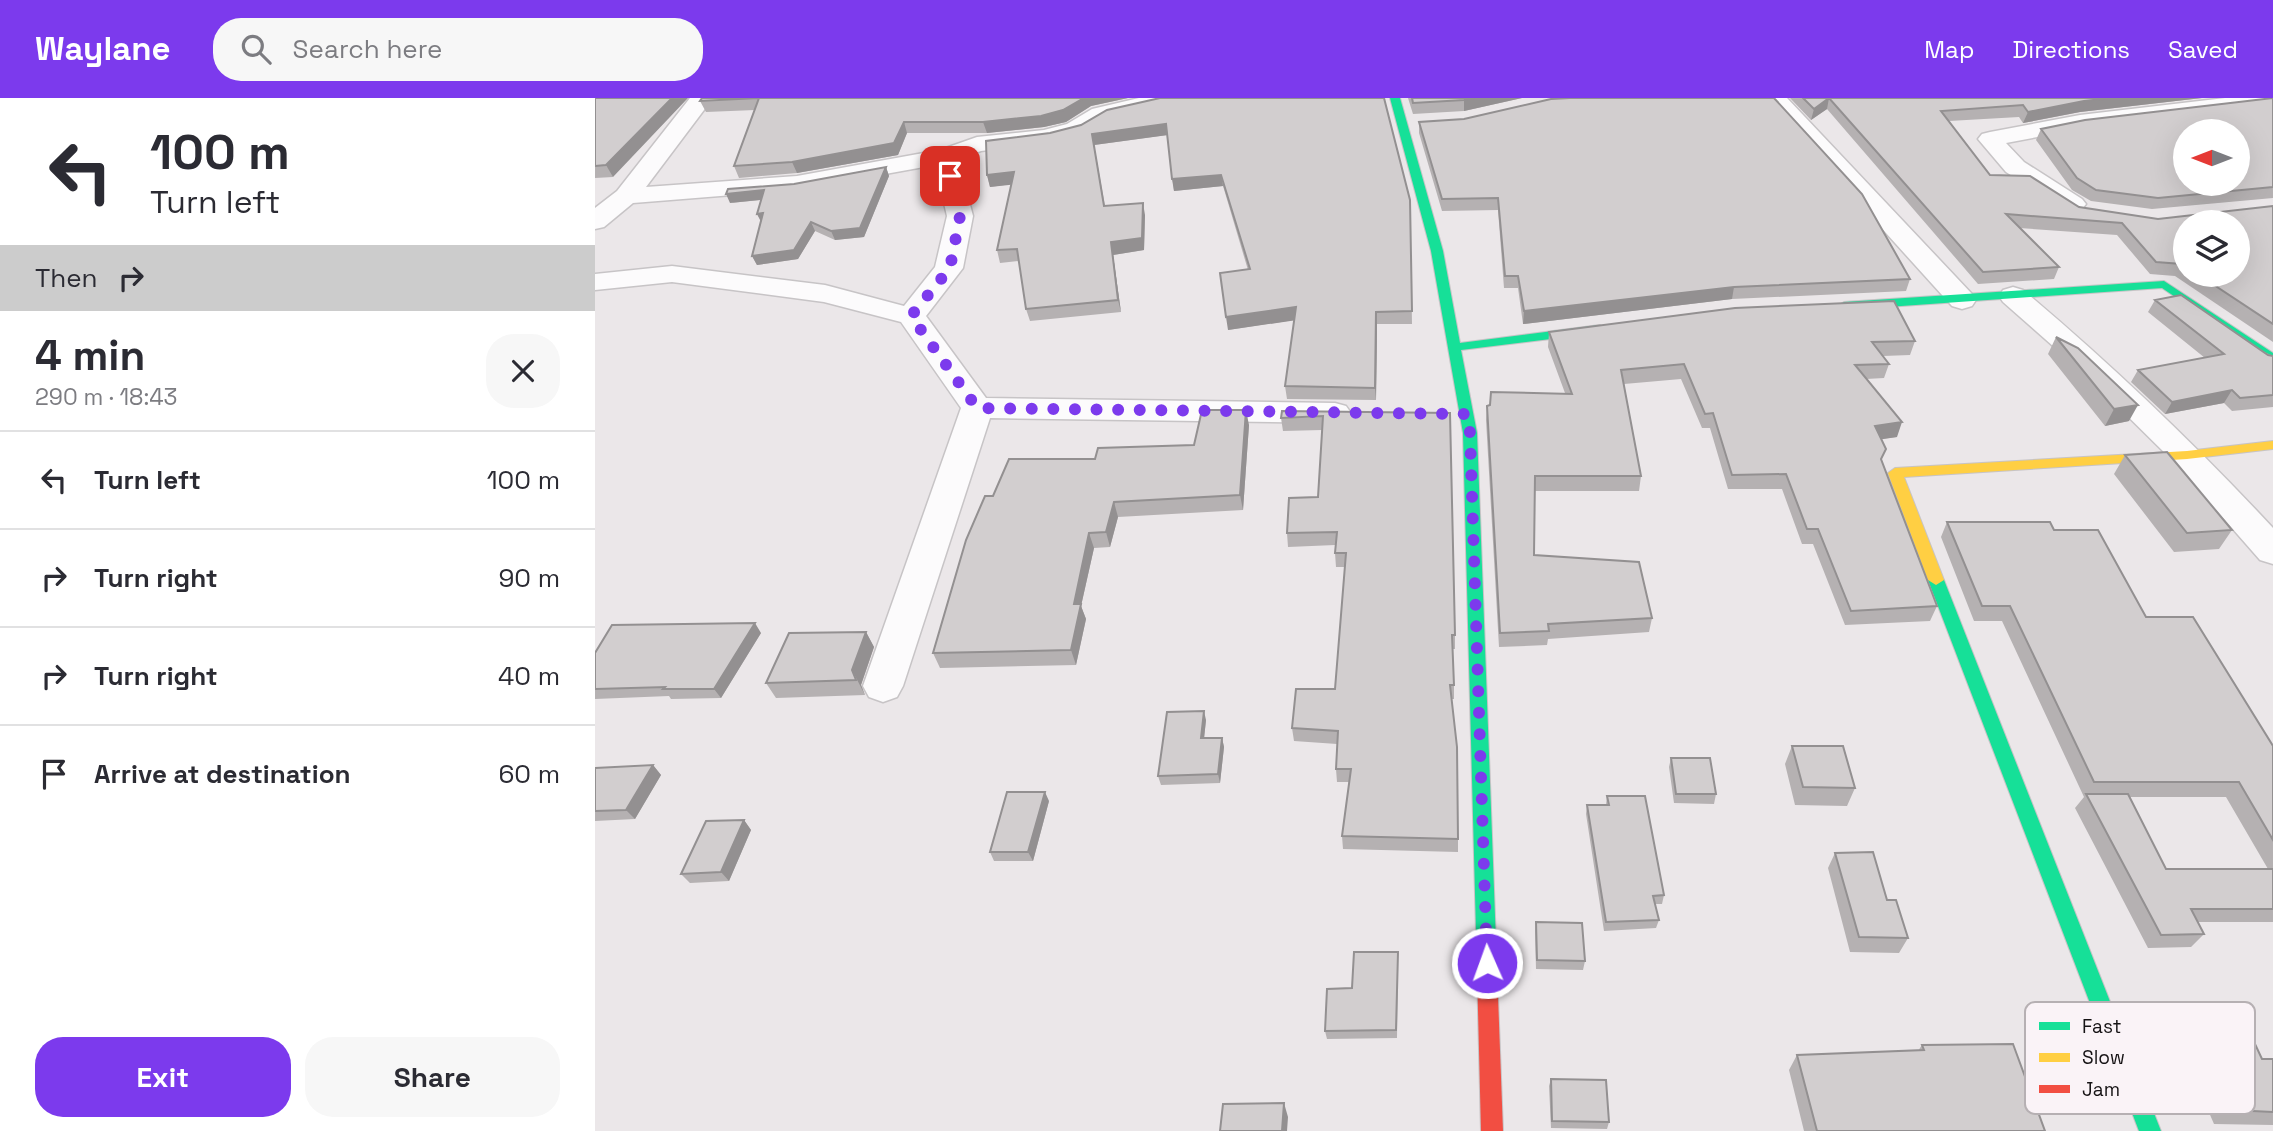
<!DOCTYPE html>
<meta charset="utf-8">
<style>
body{margin:0;font-family:"Space Grotesk",sans-serif;background:#f7f7f7;color:#2b2b33;height:100vh;display:flex;flex-direction:column;font-size:26px;white-space:nowrap}
*{box-sizing:border-box;margin:0}
p{font-size:23px;color:#7c7c81}
.icon{flex:none;width:38px;height:38px;fill:none;stroke:currentColor;stroke-width:2;stroke-linecap:round;stroke-linejoin:round}
.map{position:relative;flex:1;overflow:hidden}
.panel{display:flex;flex-direction:column;background:#fff;width:595px}
.panel>*{flex:none}
.banner{background:#fff;color:#2b2b33;overflow:hidden}
.needle{width:46px;rotate:270deg}
.fabs{position:absolute;left:1578px;top:21px;display:grid;gap:14px}
.fabs a{display:grid;place-items:center;width:77px;height:77px;border-radius:50%;background:#fff;box-shadow:0 7px 28px #0002;font-size:35px}
.pin{position:absolute;display:grid;place-items:center;width:60px;height:60px;color:#fff;margin:-30px;border-radius:14px;box-shadow:0 4px 10px #0006}
.me{position:absolute;width:77px;margin:-38px;rotate:358deg;stroke-linejoin:round;filter:drop-shadow(0 0 5px #0008)}
.turn{display:flex;align-items:center;gap:24px;height:147px;padding:0 35px;font-size:32px}
.turn .icon{width:91px;height:91px;stroke-width:2.5}
.turn b{display:block;font-size:49px;line-height:60px}
.then{display:flex;align-items:center;height:66px;padding:0 35px;background:#0003;gap:14px;font-size:26px}
.round{display:grid;place-items:center;flex:none;width:74px;height:74px;border-radius:28px;background:#f7f7f7}
.summary{display:flex;align-items:center;justify-content:space-between;height:119px;padding:0 35px}
h1{font-size:42px;font-weight:700;line-height:52px}
.primary-button{display:flex;gap:14px;margin-top:auto;padding:14px 35px}
.primary-button a{flex:1;height:80px;border-radius:28px;background:#7c3aed;color:#fff;font-size:28px;font-weight:700;line-height:80px;text-align:center}
.primary-button a+a{background:#f7f7f7;color:#2b2b33}
ul{padding:0;list-style:none}
li{display:flex;align-items:center;gap:21px;height:98px;padding:0 35px;border-top:2px solid #e1e1e2}
li div{flex:1}
li b{display:block;font-size:26px}
li em{font-style:normal}
header{display:flex;align-items:center;gap:42px;box-sizing:border-box;height:98px;padding:0 35px;background:#7c3aed;color:#fff}
header strong{font-size:33px}
nav{display:flex;gap:38px;margin-inline-start:auto;font-size:24px}
.search{width:490px;height:63px;background:#f7f7f7;display:flex;align-items:center;gap:18px;box-sizing:border-box;padding:0 24px;border-radius:28px;color:#7c7c81;font-size:26px}
main{display:flex;flex:1;min-height:0}
.map>svg:first-child{display:block}
.lines{fill:none;stroke-linecap:round;stroke-linejoin:round}
.street-casing{stroke:#c7c4c6;stroke-width:3}
.fast-casing{stroke:#c7c4c6;stroke-width:2}
.slow-casing{stroke:#c7c4c6;stroke-width:2}
.jam-casing{stroke:#c7c4c6;stroke-width:2}
.street{fill:#fcfbfc;fill-rule:evenodd}
.fast{fill:#16e098;fill-rule:evenodd}
.slow{fill:#ffcf43;fill-rule:evenodd}
.jam{fill:#f24e42;fill-rule:evenodd}
.wall{fill:#b5b1b2;fill-rule:evenodd}
.shaded-wall{fill:#939091}
.building{fill:#d2cecf;stroke:#939091;stroke-width:2;fill-rule:evenodd}
.route{stroke:#7c3aed;stroke-width:12;stroke-dasharray:0 21.6}
.key{fill:#faf3f7;stroke:#b6b0b3;stroke-width:2}
.key-label{font-size:19px;fill:#161315}
</style>
<header>
<strong>Waylane</strong>
<div class="search"><svg class="icon" aria-label="search" viewBox="0 0 24 24"><circle cx="10" cy="10" r="6"/><path d="M15 15l6 6"/></svg>Search here</div>
<nav><a>Map</a><a>Directions</a><a>Saved</a></nav>
</header>
<main>
<section class="panel">
<div class="banner">
<div class="turn"><svg class="icon" aria-label="left" viewBox="0 0 24 24"><path d="M17 20v-9H6M10 6l-5 5 5 5"/></svg><div><b>100 m</b>Turn left</div></div>
<div class="then">Then<svg class="icon" aria-label="right" viewBox="0 0 24 24"><path d="M7 20v-9h11M14 6l5 5-5 5"/></svg></div>
</div>
<div class="summary"><div><h1>4 min</h1><p>290 m · 18:43</p></div><a class="round"><svg class="icon" aria-label="close" viewBox="0 0 24 24"><path d="M6 6l12 12M18 6L6 18"/></svg></a></div>
<ul>
<li><svg class="icon" aria-label="left" viewBox="0 0 24 24"><path d="M17 20v-9H6M10 6l-5 5 5 5"/></svg><div><b>Turn left</b></div><em>100 m</em></li>
<li><svg class="icon" aria-label="right" viewBox="0 0 24 24"><path d="M7 20v-9h11M14 6l5 5-5 5"/></svg><div><b>Turn right</b></div><em>90 m</em></li>
<li><svg class="icon" aria-label="right" viewBox="0 0 24 24"><path d="M7 20v-9h11M14 6l5 5-5 5"/></svg><div><b>Turn right</b></div><em>40 m</em></li>
<li><svg class="icon" aria-label="arrive" viewBox="0 0 24 24"><path d="M6 21V4h12l-3 4 3 4H6"/></svg><div><b>Arrive at destination</b></div><em>60 m</em></li>
</ul>
<div class="primary-button"><a>Exit</a><a>Share</a></div>
</section>
<div class="map">
<svg width="1678" height="1033" viewBox="0 0 1678 1033">
<rect width="100%" height="100%" fill="#ebe7e9"/>
<g class="lines">
<defs>
<path id="street" d="M95,0H118L51,89L202,78L345,52L382,39L449,32L472,26L497,11L544,0H584L581,5L513,21L488,36L457,44L386,53L363,61L378,118L368,170L331,218L391,300L740,305L751,308L756,315L751,322L740,325L395,320L308,588L302,599L288,604L274,599L268,588L366,310L306,224L229,204L77,184L0,192V176L77,168L230,187L309,208L340,169L352,118L340,67L202,92L38,105L9,129L0,131V110L22,93Z
M1169,0H1192L1377,196L1381,202L1377,208L1367,211L1357,208Z
M1630,0H1678V8L1485,31L1411,45L1429,64L1487,101L1491,106L1487,111H1469L1411,74L1383,41L1387,36L1395,34L1485,17Z
M1418,189L1428,192C1517,267 1599,345 1678,430V466L1665,462L1580,365L1493,279L1408,204L1404,198L1408,192Z"/>
<path id="fast" d="M795,0H805L848,153L865,245L1005,227L1011,231L1005,235L866,252L882,335L902,872L899,879L892,882L885,879L882,872L868,335L836,153Z
M1569,183L1678,255V265L1567,190L1249,212L1243,208L1249,204Z
M1341,477L1349,482L1566,1033H1544L1333,482Z"/>
<path id="slow" d="M1678,343V351L1592,361L1309,379L1349,482L1341,487L1333,482L1293,375L1300,370L1592,353Z"/>
<path id="jam" d="M892,862L899,865L902,872L908,1033H886L882,872L885,865Z"/>
</defs>
<use href="#street" class="street-casing"/>
<use href="#fast" class="fast-casing"/>
<use href="#slow" class="slow-casing"/>
<use href="#jam" class="jam-casing"/>
<use href="#street" class="street"/>
<use href="#fast" class="fast"/>
<use href="#slow" class="slow"/>
<use href="#jam" class="jam"/>
</g>
<path class="wall" d="M0,0L18,79L0,80Z
M107,0H533L496,8L471,24L449,29L392,35H312L303,57L202,75L144,80L139,68L160,12L111,14L105,3Z
M565,0L815,102L817,226H782L781,302L692,301L690,288L699,222L633,232L653,172L628,88L579,93L572,37L499,47L510,108L550,117L549,152L518,157L526,214L435,223L431,211L424,163L405,165L402,152L417,86L395,89L392,77L455,35L486,27Z
M813,0H927L869,13L818,16Z
M1195,0H1607L1485,14L1428,25L1424,19L1354,23L1395,77L1484,109L1563,121L1678,108V244L1580,178L1555,176L1522,137L1424,130L1464,169L1459,181L1383,186L1232,11L1216,22ZM1591,124L1643,177H1591Z
M1678,0V102V100L1557,111L1496,103L1477,92L1441,42L1446,31Z
M869,21L1315,181L1311,193L1137,201L928,226L923,190H909L903,112L847,113L824,35V24Z
M291,69L294,78L269,139L240,142L220,133L203,161L162,167L157,158L166,124L162,116L166,102L135,105L199,86Z
M1560,202L1678,258V309L1637,313L1629,305L1570,316L1536,284L1543,272L1610,260L1553,214Z
M954,234L1320,243L1315,257L1288,258L1294,266L1289,280L1271,281L1302,339L1286,341L1287,363L1342,508L1335,523L1250,527L1218,446H1207L1187,391H1133L1115,330H1107L1086,281L1029,286L1046,378L1044,393H940L939,457L1057,520L1054,534L953,541L952,547L904,549L891,322L892,308L970,295L953,249Z
M1461,239L1534,323L1510,328L1453,256Z
M855,315L860,537V551H857L859,587V601H857L863,741V754L748,751L747,738L755,684H742L741,671L742,646L699,643L697,630L740,591L750,469H741L740,455V447L693,449L692,435L723,399L727,332L688,333L686,320Z
M654,327L648,412L523,419L515,449L499,450L486,508L491,521L481,567L345,570L338,555L398,398L500,361L599,347Z
M1530,357L1637,432L1624,451L1579,454L1519,376Z
M1352,424L1459,432L1551,519L1678,648V824H1603L1609,836L1596,849L1553,850L1480,710L1489,699L1407,523H1379L1346,439ZM1535,699H1631L1673,771H1571Z
M271,534L279,549L266,587L270,597L181,600L171,585Z
M166,535L126,600L76,601L74,598L0,601V555Z
M611,622L609,640H627L629,649L625,685L566,687L563,678Z
M1197,648L1260,690L1252,708L1200,707L1190,666Z
M1076,660L1121,696L1119,706L1079,705L1074,669Z
M58,667L66,677L40,721L0,723V670Z
M1012,698L1069,797L1067,806H1060L1064,822L1061,830L1009,833L991,716L992,707H1011Z
M454,703L438,763H399L395,754Z
M149,722L156,732L134,783L95,785L86,776Z
M1240,755L1313,840L1304,855L1255,854L1233,770Z
M941,824L990,863L988,872L941,871L940,833Z
M803,863L802,940L732,941L730,933L757,890Z
M1607,945L1667,961H1678V1027L1619,1026L1590,959Z
M1327,947L1450,1033H1209L1194,972L1202,957L1323,953Z
M956,981L1014,1024L1012,1031L956,1030L954,988Z"/>
<path class="shaded-wall" d="M77,0H93L18,79L11,67Z
M489,0H533L496,8L471,24L449,29L392,35L388,24Z
M879,0H927L869,13V2Z
M1234,0L1232,11L1216,22L1219,11Z
M1517,0H1607L1485,14L1428,25L1433,14L1489,3Z
M309,24L312,35L303,57L202,75L197,64Z
M571,26L573,37L499,47L512,120L497,36Z
M291,69L294,78L269,139L240,142L236,133Z
M419,74L423,86L395,89L392,77Z
M626,77L628,88L579,93L577,81Z
M169,92L173,101L135,105L131,96Z
M548,105L550,117L549,152L518,157L526,214L523,202L516,144Z
M168,115L167,125L162,116Z
M216,124L220,133L203,161L162,167L157,158Z
M1139,189L1137,201L928,226L929,213Z
M701,209L702,222L633,232L631,219Z
M781,214L782,226L781,302L780,290Z
M1637,292L1629,305L1570,316L1577,304Z
M1543,307L1534,323L1510,328L1519,311Z
M651,312L654,327L648,412L645,397Z
M1307,324L1302,339L1275,343L1280,328Z
M519,404L523,419L515,449L511,434Z
M494,435L499,450L486,508L491,521L481,567L476,552L479,506Z
M160,525L166,535L126,600L119,591Z
M271,534L279,549L266,587L270,597L257,572Z
M609,613L611,622L608,650L606,640Z
M627,640L629,649L625,685L623,676Z
M58,667L66,677L40,721L31,712Z
M450,694L454,703L438,763L433,754Z
M149,722L156,732L134,783L126,774Z
M689,1005L693,1019L692,1033H687Z"/>
<path class="building" d="M0,0H77L11,67L0,68Z
M107,0H489L468,12L446,18L388,24H309L299,45L197,64L139,68L164,0L105,3Z
M565,0H789L815,102L817,213L781,214L780,290L690,288L701,209L631,219L625,175L655,171L626,77L577,81L571,26L497,36L509,108L548,105L547,140L516,144L523,202L431,211L422,151L402,152L419,74L392,77L391,43L455,35L486,27L512,12Z
M817,0H879L869,2L818,5Z
M975,0H1179L1267,96L1315,181L1139,189L929,213L923,178H910L903,100L847,101L824,24L869,21L956,1Z
M1208,0H1517L1489,3L1433,14L1428,7L1346,13L1395,77L1435,78L1484,109L1563,121L1678,108V226L1604,177H1643V124H1591V168L1587,166L1561,164L1527,125L1411,116L1464,169L1388,174L1234,0L1219,11Z
M1678,0V89L1563,100L1501,92L1482,80L1446,31L1490,22ZM1591,33H1643V86H1591Z
M291,69L265,130L236,133L216,124L199,152L157,158L168,115L162,116L169,92L131,96L133,91L199,86Z
M1586,197L1673,257L1678,258V297L1645,300L1637,292L1577,304L1543,272L1629,256L1560,202Z
M1299,203L1320,243L1277,244L1294,266L1260,267L1307,324L1280,328L1291,351L1286,361L1342,508L1256,513L1223,431H1212L1191,376L1137,377L1118,315L1110,316L1089,266L1026,272L1046,378H940L939,457L1044,464L1057,520L953,526L954,533L905,535L892,308L895,307L896,294L977,296L954,234L1140,210Z
M1461,239L1483,250L1543,307L1519,311Z
M607,312H651L645,397L519,404L511,434L494,435L479,506H486L476,552L338,555L371,442L390,398H398L414,361H500L503,350L599,347Z
M687,313L855,315L860,537H857L859,587H855L862,649L863,741L747,738L756,671H741L743,633L697,630L701,591H740L751,455H740L742,434L692,435L694,400L723,399L728,318L686,320Z
M1572,354L1637,432L1592,435L1530,357Z
M1352,424H1455L1459,432H1503L1551,519H1598L1678,648V742L1644,684H1499L1415,508H1387Z
M160,525L119,591H68L70,589L0,591V555L17,527Z
M271,534L257,572L261,582L171,585L194,535Z
M609,613L606,640H627L623,676L563,678L572,614Z
M1197,648H1248L1260,690L1208,689Z
M1076,660H1115L1121,696H1081Z
M58,667L31,712L0,713V670Z
M412,694H450L433,754H395Z
M1491,696H1533L1571,771H1678V811H1596L1609,836L1566,837Z
M1012,698H1050L1069,797L1058,798L1064,822L1011,824L992,707H1014Z
M149,722L126,774L86,776L111,723Z
M1278,754L1292,802H1301L1313,840L1264,839L1240,755Z
M941,824L987,825L990,863L942,862Z
M759,854H803L801,932L730,933L732,891L757,890Z
M1607,945L1660,946L1667,961H1678V1014L1637,1012Z
M1418,946L1450,1033H1222L1202,957L1329,952L1327,947Z
M956,981L1011,982L1014,1024L957,1023Z
M689,1005L687,1033H625L628,1006Z"/>
<g class="lines">
<path class="route" d="M355,78L365,118L355,170L316,218L382,310L872,316L875,335L892,865"/>
</g>
<rect x="1430" y="904" width="230" height="112" rx="10" class="key"/>
<rect x="1444" y="924" width="31" height="8" fill="#16e098"/>
<rect x="1444" y="955" width="31" height="9" fill="#ffcf43"/>
<rect x="1444" y="987" width="31" height="8" fill="#f24e42"/>
<g class="key-label">
<text x="1487" y="935">Fast</text>
<text x="1487" y="966">Slow</text>
<text x="1487" y="998">Jam</text>
</g>
</svg>
<div class="fabs">
<a><svg class="needle" viewBox="-14 -14 28 28"><path d="M0-13l5 13h-10z" fill="#e53935"/><path d="M0 13l5-13h-10z" fill="#7c7c81"/></svg></a>
<a><svg class="icon" aria-label="layers" viewBox="0 0 24 24"><path d="M12 4l9 5-9 5-9-5zM3 14l9 5 9-5"/></svg></a>
</div>
<div class="pin" style="left:355px;top:78px;background:#d93025"><svg class="icon" aria-label="arrive" viewBox="0 0 24 24"><path d="M6 21V4h12l-3 4 3 4H6"/></svg></div>
<svg class="me" style="left:892px;top:865px" viewBox="-20 -20 40 40"><circle r="17" fill="#7c3aed" stroke="#fff" stroke-width="3"/><path d="M0-11L8 9 0 5-8 9z" fill="#fff"/></svg>
</div>
</main>
